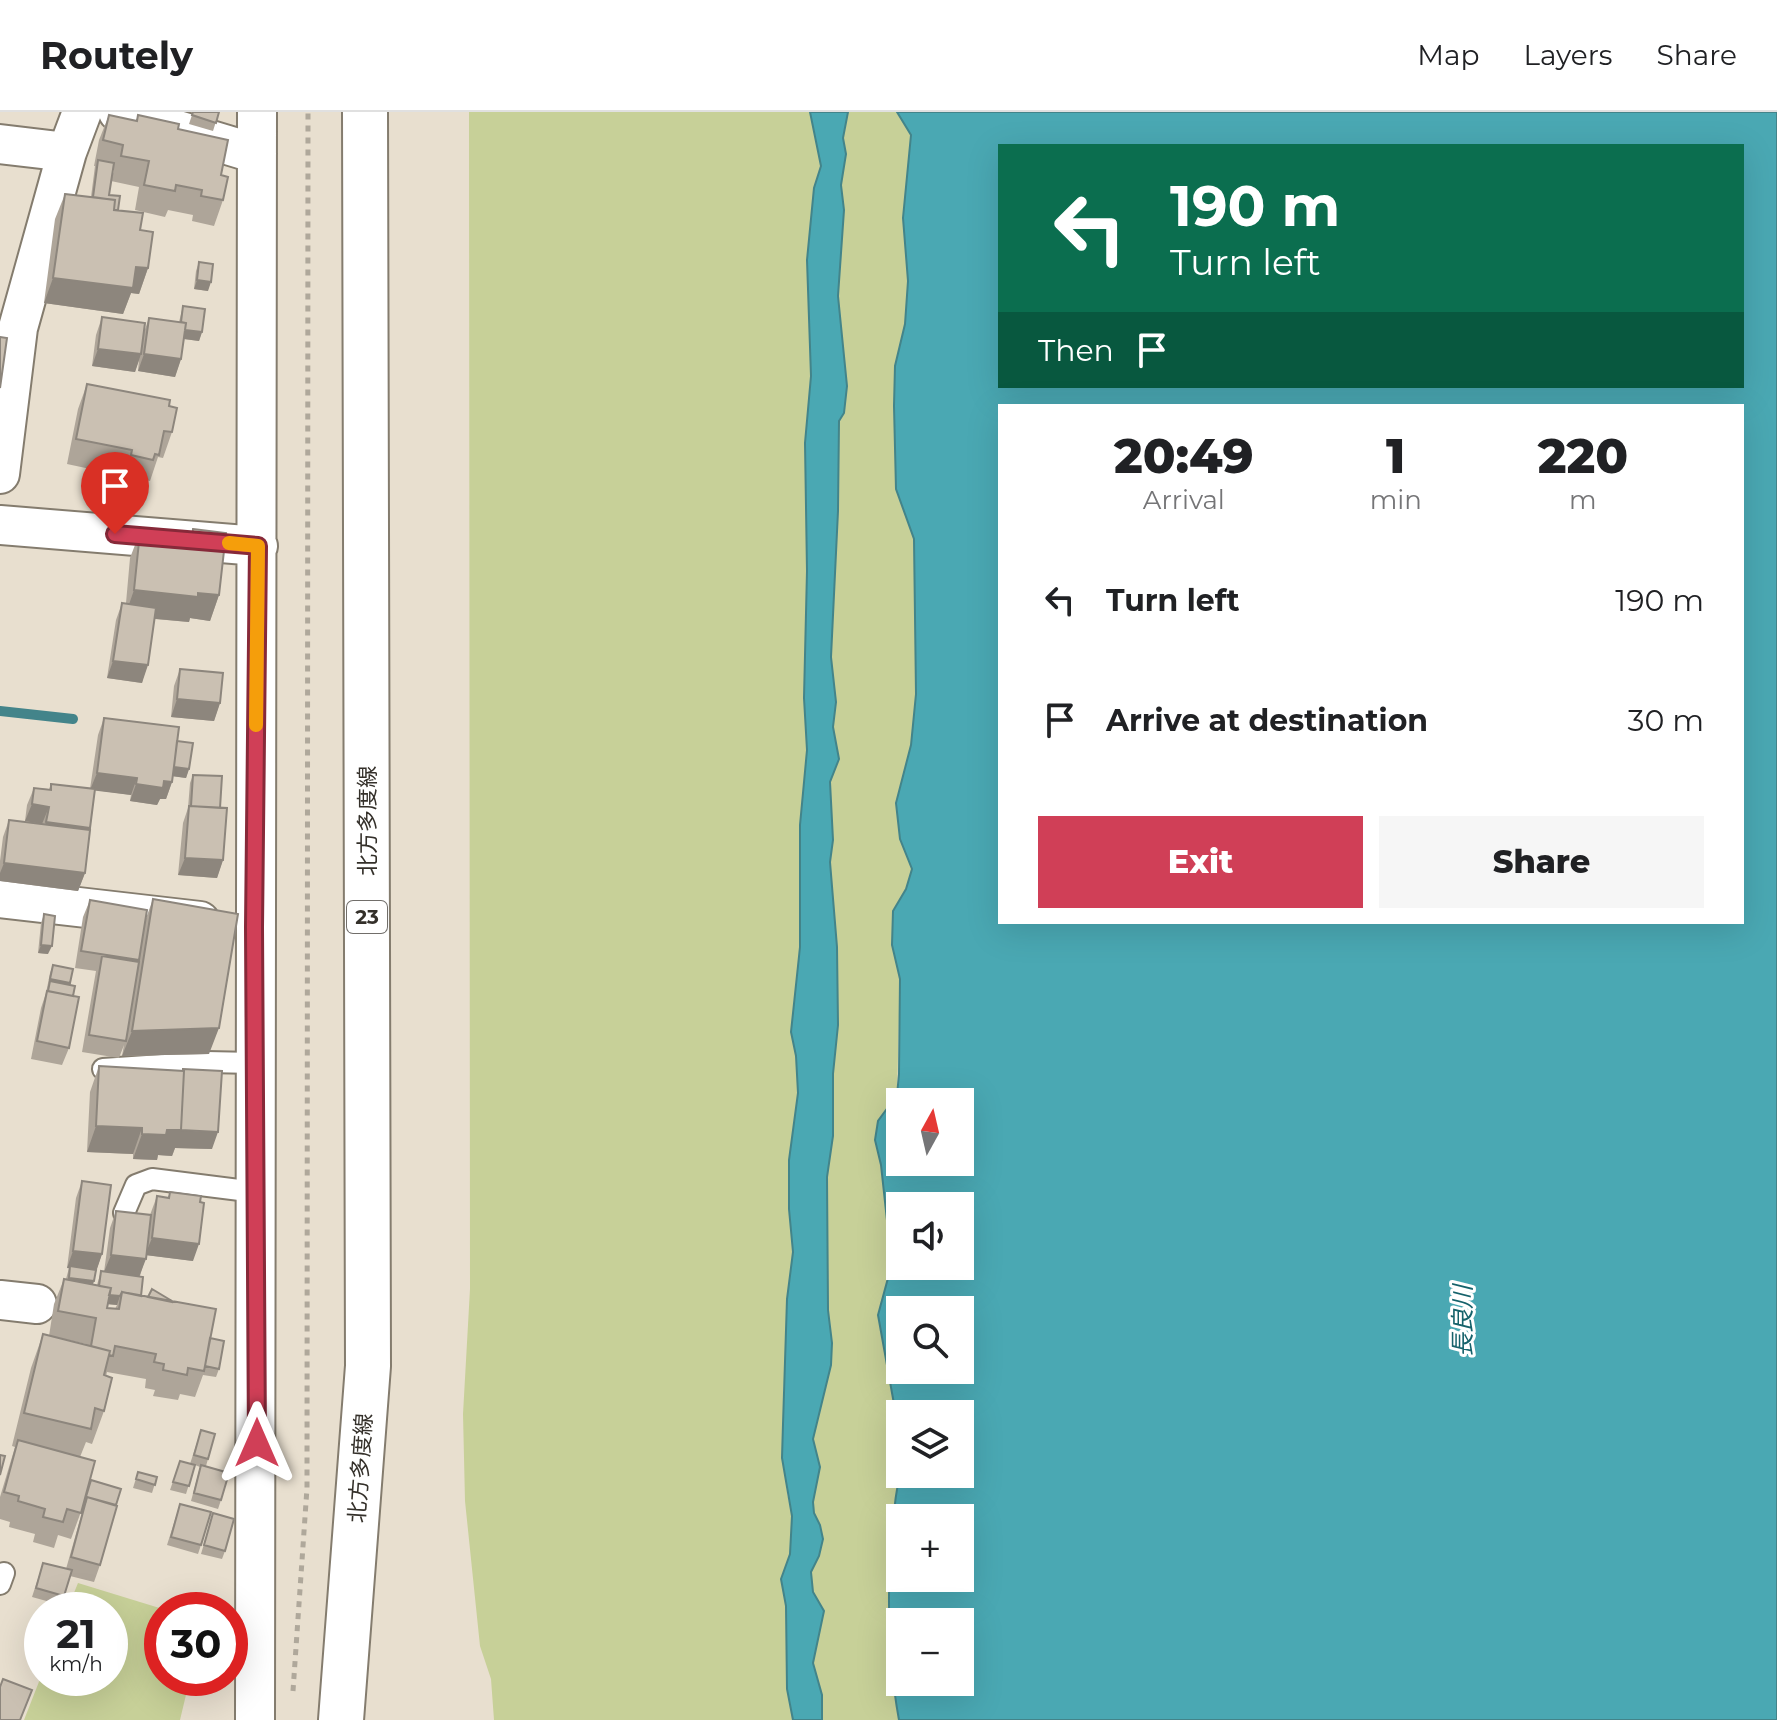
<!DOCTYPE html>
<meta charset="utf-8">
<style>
body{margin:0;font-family:Montserrat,"Noto Sans JP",sans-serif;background:#f6f6f6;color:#202124;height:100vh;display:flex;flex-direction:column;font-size:30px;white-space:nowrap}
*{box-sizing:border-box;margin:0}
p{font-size:26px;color:#757577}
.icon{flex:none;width:44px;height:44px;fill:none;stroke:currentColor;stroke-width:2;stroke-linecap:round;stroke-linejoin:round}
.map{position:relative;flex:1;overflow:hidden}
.details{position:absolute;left:998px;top:292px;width:746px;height:520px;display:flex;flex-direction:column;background:#fff;border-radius:0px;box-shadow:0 8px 32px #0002}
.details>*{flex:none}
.guide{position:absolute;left:998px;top:32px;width:746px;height:244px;border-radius:0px;box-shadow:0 8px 32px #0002;background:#0b6e4f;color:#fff;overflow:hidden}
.needle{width:52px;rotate:8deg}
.buttons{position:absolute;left:886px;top:976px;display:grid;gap:16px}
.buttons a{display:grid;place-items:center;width:88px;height:88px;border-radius:0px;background:#fff;box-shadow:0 8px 32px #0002;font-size:40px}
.speed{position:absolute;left:24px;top:1480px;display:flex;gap:16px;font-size:40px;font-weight:700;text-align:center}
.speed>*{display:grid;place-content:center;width:104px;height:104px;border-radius:50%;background:#fff;box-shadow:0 8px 32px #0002;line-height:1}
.speed small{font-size:20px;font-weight:400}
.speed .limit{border:12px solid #d22;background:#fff;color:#111}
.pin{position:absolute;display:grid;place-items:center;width:68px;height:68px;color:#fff;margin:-82px -34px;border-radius:50% 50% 50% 0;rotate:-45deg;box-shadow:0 0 8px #0007}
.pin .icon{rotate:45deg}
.me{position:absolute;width:88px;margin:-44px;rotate:0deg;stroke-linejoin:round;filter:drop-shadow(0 0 6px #0008)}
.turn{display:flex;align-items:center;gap:28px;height:168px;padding:0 40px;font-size:36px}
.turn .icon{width:104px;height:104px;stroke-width:2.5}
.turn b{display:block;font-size:56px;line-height:68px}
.then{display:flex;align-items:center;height:76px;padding:0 40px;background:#0003;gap:16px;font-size:30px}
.eta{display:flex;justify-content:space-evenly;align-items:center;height:136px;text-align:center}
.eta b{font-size:48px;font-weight:800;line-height:56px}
.action{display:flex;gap:16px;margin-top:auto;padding:16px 40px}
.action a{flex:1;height:92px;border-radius:0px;background:#d03f57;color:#fff;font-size:32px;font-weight:800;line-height:92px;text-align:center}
.action a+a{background:#f6f6f6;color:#202124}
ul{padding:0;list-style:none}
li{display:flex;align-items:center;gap:24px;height:120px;padding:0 40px}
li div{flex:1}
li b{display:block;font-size:30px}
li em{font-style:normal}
header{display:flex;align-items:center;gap:48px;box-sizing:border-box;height:112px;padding:0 40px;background:#fff;border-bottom:2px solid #e0e0e0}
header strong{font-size:38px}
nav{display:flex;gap:44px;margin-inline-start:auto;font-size:28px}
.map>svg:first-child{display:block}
.green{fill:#c7d098}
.water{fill:#4aa8b3;stroke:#43848a;stroke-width:2;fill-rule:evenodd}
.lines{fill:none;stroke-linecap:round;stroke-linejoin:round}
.stream{stroke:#43848a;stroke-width:10}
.service-casing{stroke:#847c6e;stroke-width:24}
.minor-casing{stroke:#847c6e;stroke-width:42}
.primary-casing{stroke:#847c6e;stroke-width:48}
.path{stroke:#afa89b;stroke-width:5;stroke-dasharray:6 6;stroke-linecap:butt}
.service{stroke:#fff;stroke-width:20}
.minor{stroke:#fff;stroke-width:38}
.primary{stroke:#fff;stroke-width:44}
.wall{fill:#aea599;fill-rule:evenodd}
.shaded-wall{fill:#8d867d}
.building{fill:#cac0b2;stroke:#8d867d;stroke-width:2}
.route-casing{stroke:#872939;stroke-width:20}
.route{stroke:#d03f57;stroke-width:14}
.slow{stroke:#f59e0b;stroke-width:14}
.labels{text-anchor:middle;stroke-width:6;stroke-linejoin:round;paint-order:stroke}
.shield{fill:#fff;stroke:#716e6a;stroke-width:2}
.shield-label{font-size:20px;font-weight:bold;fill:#34302a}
.street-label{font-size:22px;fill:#34302a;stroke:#fff}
.water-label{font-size:24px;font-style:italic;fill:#15626b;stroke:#fff}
</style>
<header>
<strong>Routely</strong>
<nav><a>Map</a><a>Layers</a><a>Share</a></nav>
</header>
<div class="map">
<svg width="1777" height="1608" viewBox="0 0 1777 1608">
<rect width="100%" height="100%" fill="#e8dfcf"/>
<path class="green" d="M469,0H810L821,54L814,76L807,148L811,264L805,331L807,459L804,586L807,638L800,713V835L791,920L796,944L798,981L789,1048V1097L793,1140L787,1187V1238L783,1281L787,1381L792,1403L790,1442L781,1468L786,1494L787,1577L793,1608H494L491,1567L480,1534L465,1389L463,1302L470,1177Z
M848,0H897L911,23L903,106L908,169L905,212L895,254L894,294L896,377L914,427L916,582L911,633L896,691L912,757L906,777L893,799L892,833L900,867L897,983L888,994L875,1028L881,1053L889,1127L888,1166L878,1203L894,1292L900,1309V1359L892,1425L890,1536L899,1608H822V1583L813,1551L824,1499L813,1480L811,1460L819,1444L820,1413L814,1402L813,1390L820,1355L813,1327L826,1275L832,1231L828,1198L827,1065L833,1024V962L838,913L837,835L830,750L833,728L830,670L839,647L833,615L836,590L831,545L838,399L839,309L844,301L847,274L838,184L844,98L841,73L846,42L843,26Z
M78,1471L166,1498H162V1566H190L180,1608H24L42,1562V1566H110V1498H67Z"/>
<path class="water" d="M810,0H848L843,26L846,42L841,73L844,98L838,184L847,274L844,301L839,309L838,399L831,545L836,590L833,615L839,647L830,670L833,728L830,750L837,835L838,913L833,962V1024L827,1065L828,1198L832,1231L831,1253L813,1327L820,1355L813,1390L814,1401L820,1413L823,1427L819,1444L811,1460L813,1480L824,1499L813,1551L822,1583V1608H793L787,1577L786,1494L781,1467L790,1442L792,1404L782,1346L783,1312L787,1187L793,1140L789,1097V1048L798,981L796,944L791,920L800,835V713L807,638L804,586L807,459L805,331L811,264L807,148L814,76L821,54Z
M897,0H1777V1608H899C885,1533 886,1435 900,1359V1362H960V1302H900V1309L894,1292L878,1203L888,1166L889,1127L881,1053L875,1028L878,1009L897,983L899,962L900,867L892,833L893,799L906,777L912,757L900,727L896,691L911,633L916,582L914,427L896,377L894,294L895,254L905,212L908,169L903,106L911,23ZM1000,34H1742V274H1000ZM1000,294H1742V810H1000ZM900,990H960V1050H900ZM900,1094H960V1154H900ZM900,1198H960V1258H900ZM900,1406H960V1466H900ZM900,1510H960V1570H900Z"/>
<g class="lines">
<path class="stream" d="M0,599L73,607"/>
<defs>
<path id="service" d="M103,957L206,950L255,951
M124,1101L136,1073L152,1067L256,1080
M0,1472L4,1461"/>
<path id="minor" d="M118,0L257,42
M0,32L67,40L82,0
M0,362L18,216L67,40
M0,413L258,434
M0,786L200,809
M0,1188L37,1192
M255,1608L257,0"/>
<path id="primary" d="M341,1608L368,1254L365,0"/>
</defs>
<use href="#service" class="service-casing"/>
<use href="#minor" class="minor-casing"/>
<use href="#primary" class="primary-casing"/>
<path class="path" d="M293,1579L307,1376L308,0"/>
<use href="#service" class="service"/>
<use href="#minor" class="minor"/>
<use href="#primary" class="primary"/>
</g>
<path class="wall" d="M193,0H219L213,19L189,12Z
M109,3L136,9L138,3L178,17L221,63L223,88L214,114L192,109L193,103L168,98L165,105L135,98L139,75L111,69L114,58H113L109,83L118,98L140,118L148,156L139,182L131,181L123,202L44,191L55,107L65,82L91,85L95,54H94L99,28Z
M199,150L208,179L194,177L196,159Z
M183,194L202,220L199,229L184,227L181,247L175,265L138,259L139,248L135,260L92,254L96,223L102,205L144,220L149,206L179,210Z
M87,272L169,294L172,320L163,346L158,345L150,369L146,368L144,374L122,369L123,364L67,352L78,297Z
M193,417L219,483L210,509L190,506L189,510L155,507L142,571L107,566L116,508L122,491H126L130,446L140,420L190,425Z
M180,557L220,591L214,609L171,605L174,574Z
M104,606L177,630L189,657L186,666L173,664L172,670L166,687H160L157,693L130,689L131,683L95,678L85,761L78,779L0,769V749L3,725L9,708L42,712L25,709L27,693L34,676L49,677L51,672L90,677L98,623Z
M193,663L220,696L223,748L217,766L178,763L183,711L188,696L190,671Z
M153,787L209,942L122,944L124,933L119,946L82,940L96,859L75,856L83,805L90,788L145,809Z
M44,802L48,842L38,841L41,811Z
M53,853L73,857L69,873L73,884L69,936L62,953L31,947L41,896L46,881L50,861Z
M99,954L212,1037L175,1036L172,1044L158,1043L157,1048L133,1047V1042L87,1040L90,980Z
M82,1069L102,1142L96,1159L93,1172L97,1173L101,1159L104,1160L110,1116L116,1099L150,1103L157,1084L168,1086L170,1080L193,1149L146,1143L140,1164L141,1184L210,1226L219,1257L216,1265L203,1263L195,1285L180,1282L178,1288L153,1284L155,1278L145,1276L146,1267L107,1260L106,1264L104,1299L92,1332L86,1330L80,1345L83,1393L91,1368L100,1453L94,1470L70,1464L61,1493L32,1485L43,1451L66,1457L83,1397H82L71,1427L58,1423L54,1436L33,1430L35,1422L9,1415L10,1410L0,1407V1385L15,1335L12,1334L31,1256L43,1222L49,1224L54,1192L64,1167H66L69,1156H67L76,1086ZM108,1192L117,1193L115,1197L107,1196ZM55,1225L86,1232V1233Z
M201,1318L208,1347L206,1354L221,1388L218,1397L191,1389L200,1355L195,1353L186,1382L170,1378L180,1349L190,1352Z
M138,1360L157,1365L152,1381L133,1376Z
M180,1392L201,1433L198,1442L167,1433Z
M213,1401L225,1439L222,1447L201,1442Z"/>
<path class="shaded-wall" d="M136,155L148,156L139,182L131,181L123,202L44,191L53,166Z
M197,168L211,170L208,179L194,177Z
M180,217L202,220L199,229L177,226Z
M98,237L141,242L135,260L92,254Z
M144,242L181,247L175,265L138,259Z
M134,478L198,481L219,483L210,509L190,506L189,510L125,504Z
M113,549L148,553L142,571L107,566Z
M177,587L220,591L214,609L171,605Z
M174,655L189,657L186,666L171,664Z
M97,661L137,666L131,683L90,678Z
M164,669L172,670L166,687H160L157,693L130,689L136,672Z
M32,692L49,695L42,712L25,709Z
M46,710L90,716L84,733L40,727Z
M185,746L223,748L217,766L178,763Z
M4,751L85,761L78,779L0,769V761Z
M41,833L52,834L48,842L38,841Z
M219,916L209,942L122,944L132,919Z
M96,1014L142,1016L133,1042L87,1040Z
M167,1018L218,1020L212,1037L175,1036L172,1044L158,1043L157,1048L133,1047L142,1022Z
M152,1126L199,1132L193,1149L145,1143Z
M73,1139L102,1142L96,1160L67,1156Z
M111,1143L146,1147L139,1165L104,1160Z
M69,1166L94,1169L91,1178L65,1174Z
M98,1182L120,1184L117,1193L95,1191Z"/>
<path class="building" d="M193,0H219L216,11L192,3Z
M109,3L137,9L138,3L179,12L178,17L228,28L221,63L228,65L223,88L201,84L202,78L176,73L175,79L144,73L149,49L121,44L123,33L103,28Z
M98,48L114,51L109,83L120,84L118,98H114L115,88L93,85Z
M65,82L115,88L114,98L143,101L140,118L153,120L148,156L136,155L133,176L53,166Z
M199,150L213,152L211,170L197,168Z
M183,194L205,197L202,220L185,218L186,211L181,210Z
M102,205L145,211L141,242L98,237Z
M149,206L186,211L181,247L144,242Z
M0,225L7,226L0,276Z
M87,272L170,288L169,294L177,296L172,320L164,319L159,343L155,342L153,348L131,343L132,338L76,327Z
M193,417L226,421L219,483L198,481V485L134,478L140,420L192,426Z
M122,491L156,496L148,553L113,549Z
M180,557L223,561L220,591L177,587Z
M104,606L179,615L172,670L164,669L163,676L136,672L137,666L97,661Z
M177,629L193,631L189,657L174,655Z
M193,663L222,664L220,696L191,694Z
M51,672L95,677L90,716L46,710L49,695L32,692L34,676L51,678Z
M189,694L227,696L223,748L185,746Z
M9,708L90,718L85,761L4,751Z
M153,787L238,802L219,916L132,919Z
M90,788L147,798L139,848L81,839Z
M44,802L55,804L52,834L41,833Z
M102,844L139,850L126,929L89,923Z
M53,853L73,857L70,871L50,867Z
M50,869L75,874L73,884L48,879Z
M47,879L79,885L69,936L37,929Z
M99,954L184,959L181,1018H167L166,1023L142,1022V1016L96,1014Z
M183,957L222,959L218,1020L181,1018L184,959H183Z
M82,1069L111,1073L102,1142L73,1139Z
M170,1080L201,1084L200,1090L204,1091L199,1132L152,1126L157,1084L169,1086Z
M116,1099L151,1103L146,1147L111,1143Z
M70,1154L96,1158L94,1169L69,1166Z
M101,1159L143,1165L141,1184L122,1180L120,1184L109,1183L111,1176L99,1174Z
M64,1167L111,1176L107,1196L119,1197L122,1180L216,1197L204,1259L188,1256L187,1263L163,1258L164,1252L154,1250L156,1242L115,1234L113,1244L109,1243L110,1239L91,1234L96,1206L58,1199Z
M152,1177L172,1189V1190L148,1185Z
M43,1222L110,1239L104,1263L112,1266L104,1299L95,1296L91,1317L24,1301Z
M210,1226L224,1229L219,1257L205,1254Z
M201,1318L215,1322L208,1347L194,1343Z
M18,1328L95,1349L81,1401L67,1397L63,1410L43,1405L45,1397L18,1389L19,1384L4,1380Z
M0,1343L5,1344L0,1363Z
M180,1349L195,1353L189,1374L173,1370Z
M201,1353L229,1361L221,1388L194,1381Z
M138,1360L157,1365L155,1373L136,1367Z
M91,1368L121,1377L116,1393L87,1385L86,1389L85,1388Z
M87,1385L117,1394L100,1453L71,1445Z
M180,1392L211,1400L201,1433L171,1425Z
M213,1401L234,1407L225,1439L204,1433Z
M43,1451L72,1458L64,1484L36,1476Z
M3,1567L32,1578L20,1608H0V1575Z"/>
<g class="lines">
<defs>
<path id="route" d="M115,422L258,434L254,815L257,1331"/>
</defs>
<use href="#route" class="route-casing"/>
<use href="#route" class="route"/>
<path class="slow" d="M229,431L258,434L256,613"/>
</g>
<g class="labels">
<rect class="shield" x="347" y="789" width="40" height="32" rx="6"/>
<g class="shield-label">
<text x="367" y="812">23</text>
</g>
<g class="street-label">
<text transform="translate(367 709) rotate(-90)" y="8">北方多度線</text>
<text transform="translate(360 1356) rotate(-86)" y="8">北方多度線</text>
</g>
<g class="water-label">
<text transform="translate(1463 1209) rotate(-90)" y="8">長良川</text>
</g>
</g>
</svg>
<div class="buttons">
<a><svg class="needle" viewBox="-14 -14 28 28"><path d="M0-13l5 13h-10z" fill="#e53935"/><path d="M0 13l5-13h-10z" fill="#757577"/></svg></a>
<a><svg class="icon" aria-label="sound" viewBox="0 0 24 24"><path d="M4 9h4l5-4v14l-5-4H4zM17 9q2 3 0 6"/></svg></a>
<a><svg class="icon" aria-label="search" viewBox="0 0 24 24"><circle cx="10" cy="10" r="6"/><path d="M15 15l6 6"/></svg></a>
<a><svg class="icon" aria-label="layers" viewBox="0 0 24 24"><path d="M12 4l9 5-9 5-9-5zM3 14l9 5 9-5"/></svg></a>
<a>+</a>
<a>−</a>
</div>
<div class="speed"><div>21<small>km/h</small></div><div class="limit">30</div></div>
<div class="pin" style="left:115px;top:422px;background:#d93025"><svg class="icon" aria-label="arrive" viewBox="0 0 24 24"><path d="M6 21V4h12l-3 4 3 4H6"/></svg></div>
<svg class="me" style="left:257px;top:1331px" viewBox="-20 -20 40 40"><path d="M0-17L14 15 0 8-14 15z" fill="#d03f57" stroke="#fff" stroke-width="4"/></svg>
<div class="guide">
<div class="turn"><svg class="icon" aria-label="left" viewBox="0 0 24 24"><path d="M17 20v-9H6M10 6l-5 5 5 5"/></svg><div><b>190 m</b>Turn left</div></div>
<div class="then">Then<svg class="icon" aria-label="arrive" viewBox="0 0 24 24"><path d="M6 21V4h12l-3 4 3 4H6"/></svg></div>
</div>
<section class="details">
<div class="eta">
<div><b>20:49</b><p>Arrival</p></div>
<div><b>1</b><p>min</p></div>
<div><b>220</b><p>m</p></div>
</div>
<ul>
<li><svg class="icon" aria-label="left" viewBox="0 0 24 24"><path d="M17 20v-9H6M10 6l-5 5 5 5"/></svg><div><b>Turn left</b></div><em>190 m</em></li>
<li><svg class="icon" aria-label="arrive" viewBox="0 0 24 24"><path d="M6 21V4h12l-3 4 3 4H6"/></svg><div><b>Arrive at destination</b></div><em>30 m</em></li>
</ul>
<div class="action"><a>Exit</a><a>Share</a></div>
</section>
</div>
